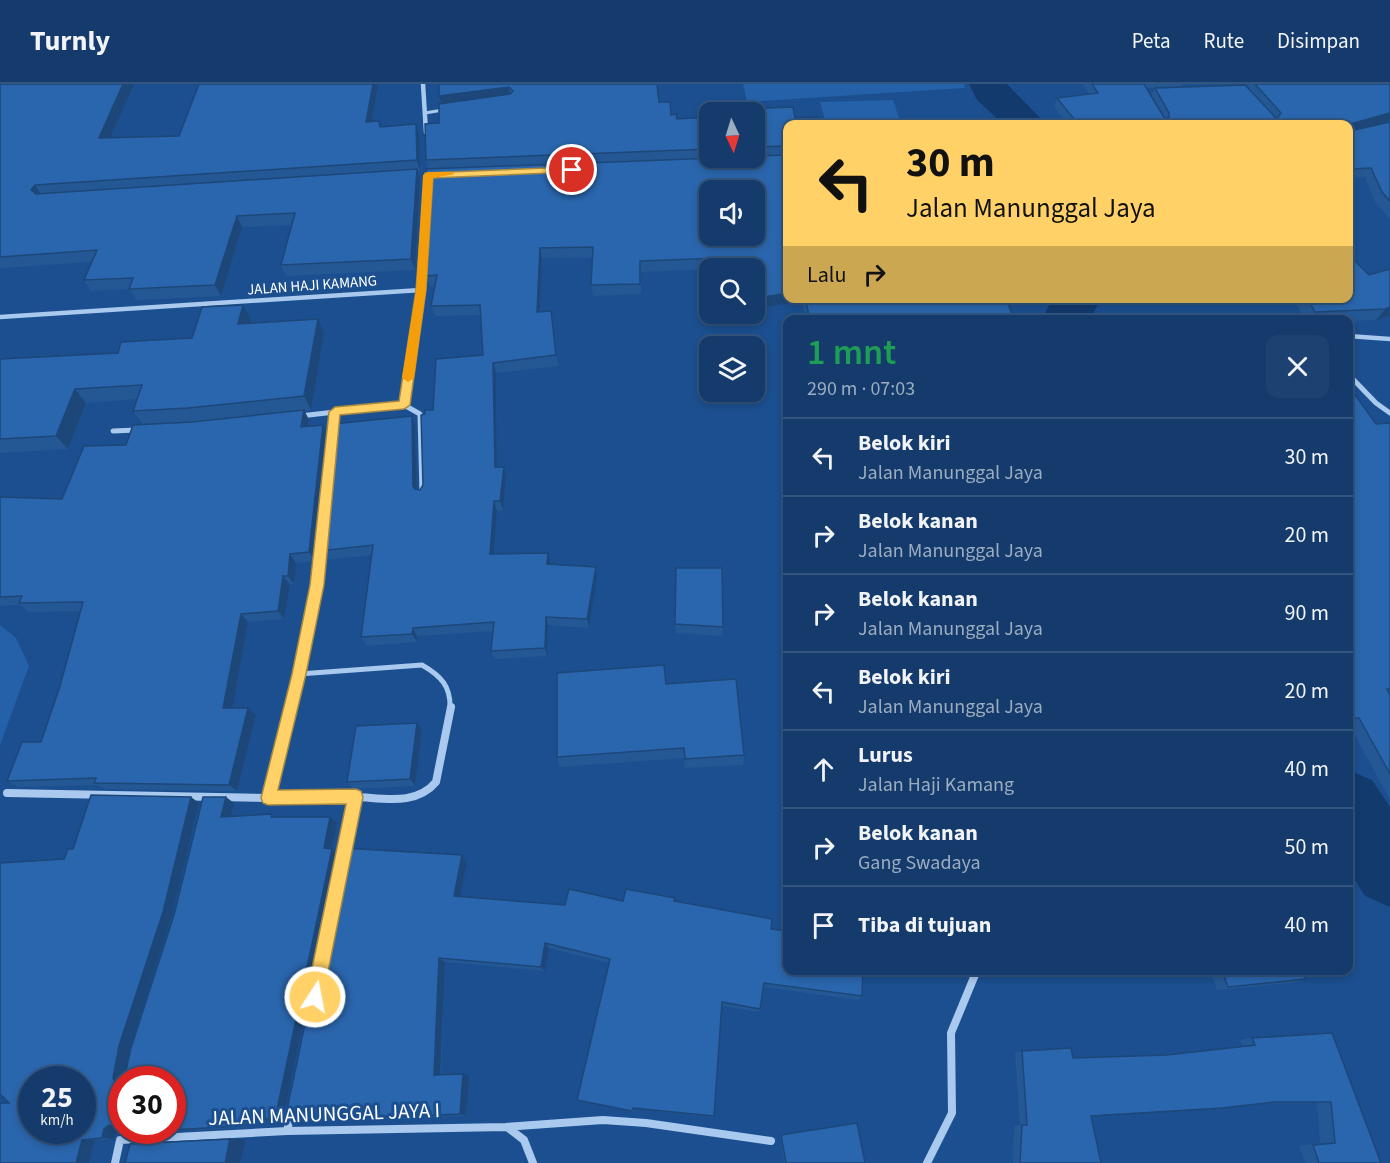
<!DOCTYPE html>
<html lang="id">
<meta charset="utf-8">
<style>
body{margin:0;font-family:"Source Sans 3",sans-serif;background:#1d4271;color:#f1f3f6;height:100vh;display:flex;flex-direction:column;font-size:22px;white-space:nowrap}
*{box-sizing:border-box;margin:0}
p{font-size:20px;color:#9dadc1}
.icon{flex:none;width:33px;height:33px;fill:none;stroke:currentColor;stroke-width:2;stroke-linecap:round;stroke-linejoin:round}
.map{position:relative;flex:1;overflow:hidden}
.drawer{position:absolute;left:783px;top:231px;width:570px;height:660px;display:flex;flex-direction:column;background:#143b6b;border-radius:12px;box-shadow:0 3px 9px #0003,0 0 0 2px #33557e}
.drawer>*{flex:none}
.banner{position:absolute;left:783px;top:36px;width:570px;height:183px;border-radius:12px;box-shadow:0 3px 9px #0003,0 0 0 2px #33557e;background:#ffd166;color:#111;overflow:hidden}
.needle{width:39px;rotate:176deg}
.fabs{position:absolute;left:699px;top:18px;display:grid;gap:12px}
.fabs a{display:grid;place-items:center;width:66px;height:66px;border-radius:12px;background:#143b6b;box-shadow:0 3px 9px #0003,0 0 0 2px #33557e;font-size:30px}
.speed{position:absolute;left:18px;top:982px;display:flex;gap:12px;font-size:30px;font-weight:700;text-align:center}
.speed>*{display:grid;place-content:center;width:78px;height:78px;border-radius:50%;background:#143b6b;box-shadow:0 3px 9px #0003,0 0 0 2px #33557e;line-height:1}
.speed small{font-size:15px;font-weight:400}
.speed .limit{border:9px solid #d22;background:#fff;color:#111}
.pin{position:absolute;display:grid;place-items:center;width:51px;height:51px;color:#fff;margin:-26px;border:3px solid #fff;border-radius:50%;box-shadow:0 2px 6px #0007}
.me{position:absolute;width:66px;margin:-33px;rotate:11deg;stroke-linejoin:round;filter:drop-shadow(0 0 4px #0008)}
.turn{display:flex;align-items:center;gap:21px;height:126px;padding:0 24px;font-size:27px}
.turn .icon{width:78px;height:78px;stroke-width:2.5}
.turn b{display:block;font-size:42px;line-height:51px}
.then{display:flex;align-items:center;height:57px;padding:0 24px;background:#0003;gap:12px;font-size:22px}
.round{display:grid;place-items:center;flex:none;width:63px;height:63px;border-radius:12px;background:#1d4271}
.overview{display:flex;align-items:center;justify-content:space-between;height:102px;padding:0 24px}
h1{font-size:36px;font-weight:600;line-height:45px;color:#1e9e55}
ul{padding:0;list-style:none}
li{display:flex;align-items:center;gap:18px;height:78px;padding:0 24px;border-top:2px solid #33557e}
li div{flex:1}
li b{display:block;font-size:22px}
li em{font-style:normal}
header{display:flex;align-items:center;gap:36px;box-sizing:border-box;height:84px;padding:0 30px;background:#143b6b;border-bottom:2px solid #33557e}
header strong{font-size:28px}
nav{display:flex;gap:33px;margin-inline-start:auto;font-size:21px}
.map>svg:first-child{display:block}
.green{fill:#2461a8}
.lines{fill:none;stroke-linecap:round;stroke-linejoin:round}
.river{fill:#123a6d;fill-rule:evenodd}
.lane{stroke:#a9c9ee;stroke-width:3}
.street-far2{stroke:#a9c9ee;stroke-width:4.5}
.street-far1{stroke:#a9c9ee;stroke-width:5}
.street{stroke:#a9c9ee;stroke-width:8}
.wall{fill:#245895;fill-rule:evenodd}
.shaded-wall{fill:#1d4779}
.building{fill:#2a66ad;stroke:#1d4779;stroke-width:1.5;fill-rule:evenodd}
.route{fill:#ffd166;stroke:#a68842;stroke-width:1.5}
.slow{fill:#f59e0b}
.labels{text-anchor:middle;stroke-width:6;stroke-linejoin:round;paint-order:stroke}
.far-street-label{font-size:15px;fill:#fff;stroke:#1b4f8f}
.near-street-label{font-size:21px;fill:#fff;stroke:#1b4f8f}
</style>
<header>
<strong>Turnly</strong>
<nav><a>Peta</a><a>Rute</a><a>Disimpan</a></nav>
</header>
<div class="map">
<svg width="1390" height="1079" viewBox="0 0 1390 1079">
<rect width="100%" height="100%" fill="#1b4f8f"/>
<path class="green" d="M743,0H964L965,4L747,18Z
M893,16L901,40H826L820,18Z
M0,541L16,554L29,582L0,661Z"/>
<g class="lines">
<path class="river" d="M969,0H1007L1046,40H1003L977,16Z
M1053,214H1101L1094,228L1098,236H1046L1044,231Z
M1348,686L1372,696L1390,723V823L1365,812L1348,785Z"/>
<path class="lane" d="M425,29L443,26"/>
<path class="street-far2" d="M423,0L426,48
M0,233L421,206
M1348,252L1390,255
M410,273L423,175"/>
<path class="street-far1" d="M1348,290L1376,319L1390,329
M404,321L420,330L422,410
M300,332L335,328
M333,346L335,328L404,321L410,271
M113,347L137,346
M299,590L422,581C441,592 451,602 450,625
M290,625L312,525L321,461"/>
<path class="street" d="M291,623L268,714L356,713L344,770
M7,709L268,714
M356,713C384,714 416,722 436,698L451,623
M507,1043L524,1056L533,1079
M287,1047L291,1029
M115,1079L120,1056L287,1047L506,1043L603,1036L646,1039L771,1057
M927,1079L952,1029L951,949L977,886"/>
</g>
<path class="wall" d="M0,0L110,54L179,52L378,0L372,38L381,43L419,51L420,87H418L420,96L415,186L286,192L281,181L292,141L242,143L221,212L136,216L130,205L91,207L84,196L91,178L0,184Z
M439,0H657L659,18H670L671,31L676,30L677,35L710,33V74H754V28H742V25L793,23L795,34L817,33L820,40H788V214H1006L1014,236H806L802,217L757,225L755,213H754V184H710V185L641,188V210L593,212L591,201L592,174H542L539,228L551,227L558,282L496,289L497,383H504L506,393L503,426L497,427L494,470L548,469L550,480L596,483L597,492L589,544L548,541L547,572L495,575L491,567L493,547L417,552V558L367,562L361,553L372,471L325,476L319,467L333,340L412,332L415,342L417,406H420L423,401L421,331L425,330V326H433L436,275L483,271L480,231L435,232L431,222L435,202L430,203L426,192L427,185L424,186L420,175L426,85H428L426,76L425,40L439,39V20L441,19L439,12ZM710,106H754V152H710Z
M1083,0H1183L1181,3L1250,6L1248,0H1390V37H1389L1358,45L1390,38V135L1375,118L1365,93L1348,94V40H1067L1054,23L1057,14L1089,10ZM1147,4H1155L1151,12Z
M1390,185V232L1376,236L1348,237V236H1305L1293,214H1348L1369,191Z
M251,235L250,239L318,235L324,249L311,326H304L309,336L308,343L323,341L328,351L315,477L296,479L294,500L290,501L284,535L248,538L232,624L256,631L237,707L105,705L98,701L19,703L7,697L41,658L60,602L81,527L29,528L21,521L0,522V413L62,415L126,361L143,340L133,327L137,315L86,319L68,365L0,369V275L118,269L192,254Z
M1348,301L1376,340L1390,339V716L1349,640Z
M675,540L723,543L722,552L676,549Z
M666,600L744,671L743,681L685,684L684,674L560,683L557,673Z
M422,647L415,702L354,705L347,698Z
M199,719L172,832L130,964L124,995L234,719L230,732L272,730L276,733H330L337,739L332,765L338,770L283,1036L263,1035L262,1041L249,1043L128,1050L116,1049V1048L114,1055L95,1056L89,1079H0L9,1019L64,775L73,765ZM172,996V1047H122Z
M462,771L467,778L460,812L565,821L675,814V817L771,845L862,912L858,916L763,903L760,925L759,928L722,922L713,1033L635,1025L634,1028L577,1016L609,879L549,864L545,887L445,878L441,990H463L469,992L466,1032L345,1037L285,1035Z
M1097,886H1202L1099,893Z
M1210,886H1302L1305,895L1293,899L1217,906Z
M1332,949L1381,1079H1305L1299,1062L1320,1059L1317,1019H1265L1092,1033L1101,1079H1013L1014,1042L1020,1041L1015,969L1022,967L1073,974L1167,971L1243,963L1240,956L1252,954Z
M857,1039L865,1079H784L780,1052Z"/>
<path class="shaded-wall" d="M123,0H134L105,65L99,54Z
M373,0H378L370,50L366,38Z
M509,3L510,13L442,23L439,12Z
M1390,29V35L1389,37L1348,48L1350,40Z
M416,40L419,51L420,87L417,76Z
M417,85L420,96L415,186L411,175Z
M35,101L43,113L39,117L31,106Z
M237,132L242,143L221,212L215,201Z
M540,164L542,174L539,239L537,228Z
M788,209V214H803L802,217L757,225L758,214Z
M243,221L251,235L246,254L238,240Z
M1390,223V232L1376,236L1385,225Z
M318,235L324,249L311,326L304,312Z
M493,279L496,289L497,393L495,383Z
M75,305L86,319L68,365L56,352Z
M304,326L309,336L306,353L301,343Z
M412,332L415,342L417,411L413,402Z
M323,341L328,351L315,477L309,468Z
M504,383L506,393L503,426L500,417Z
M494,417L497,427L493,479L490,470Z
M548,469L550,478L549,489L547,480Z
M290,470L296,479L294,500L288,492Z
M596,483L597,492L589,544L587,535Z
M283,492L290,501L284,535L278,527Z
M241,530L248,538L231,631L223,624Z
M546,533L548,541L547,572L545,564Z
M413,544L417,552V558L412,550Z
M248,624L256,631L237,707L229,701Z
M417,639L422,647L415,702L410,695Z
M191,713L199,719L172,832L130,964L124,996H122V1000L115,999L113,994L119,962Z
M226,713L234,719L229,738L221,733Z
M330,733L337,739L331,770L324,764Z
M332,765L338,770L283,1036L275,1035Z
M462,771L467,778L459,818L454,812Z
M545,859L549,864L545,887L541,883Z
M439,874L445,878L440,993L434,991Z
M463,990L469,992L466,1032L460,1030Z
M254,1034L263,1035L262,1041L253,1040Z
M109,1041H121L116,1045L114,1055L102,1054L104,1045Z
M230,1055H246L240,1079H225Z
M82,1056H95L89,1079H76Z"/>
<path class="building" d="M0,0H123L99,54L179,52L199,0H373L366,38L379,37L380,43L416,40L417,76L35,101L31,106L36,110L417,85L411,175L281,181L295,129L237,132L215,201L129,205L133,194L84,196L97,166L0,173Z
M439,0H657L659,18H670L671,31L676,30L677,35L710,33V65L426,76L425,40L439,39V20L510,10L513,7L509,3L439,12Z
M1092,0H1144L1165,35L1169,33V29L1155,4L1245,1L1277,35L1281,29L1255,0H1390V29L1350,40V44L1355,46L1390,38V117L1382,108L1371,84L1351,85L1348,82V40H1078L1057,14L1098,9Z
M793,23L795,34L817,33L820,40H788V62L754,63V28H742V25Z
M788,71V209L758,214L756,203H754V184H747V173L640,177V200L591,201L593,163L540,164L537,228L551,227L556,271L493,279L495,383H504L500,417H494L490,470L548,469L547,480L596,483L587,535L546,533L545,564L491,567L494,538L413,544L412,550L361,553L373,461L319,467L333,340L412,332L413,402L415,405L420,406L423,401L421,331L425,330V326H433L436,275L483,271L480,221L431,222L437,191L426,192L428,175H420L426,85L716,74H754V72ZM710,106H754V152H710Z
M1348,170L1369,191L1390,185V223L1385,225L1315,228L1307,214H1348Z
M805,214H1006L1014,236H810Z
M243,221L238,240L318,235L304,312L188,324L133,327L142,301L75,305L56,352L0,355V275L118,269L121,258L192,254L202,223Z
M1348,301L1376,340L1390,339V605H1387L1390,611V690L1359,634H1350L1348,632Z
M304,326L301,343L323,341L309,468L290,470L288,492H283L278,527L241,530L223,624H248L229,701L94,699L96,694L7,697L22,658H41L60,602L83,518L19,519L22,512L0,513V413L62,415L84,362L126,361L133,341L192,338Z
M676,484H722L723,543L675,540Z
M664,581L666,600L736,595L744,671L685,675L684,664L557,673V589Z
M417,639L410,695L347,698L356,642Z
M91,711L191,713L163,828L119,962L113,994L115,999L120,1000L122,999V1047H156L116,1049L115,1042L109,1041L104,1045L102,1054L82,1056L76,1079H0V1019H9L0,1010V779L64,775L68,765H73ZM32,996H82V1047H32Z
M203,713H226L221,733L272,730L271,733H330L324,764L332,765L275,1035L254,1034L253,1040L239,1042L172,1046V996H124L131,964L174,831Z
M342,764L462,771L454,812L565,821L569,805L623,817L626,805L675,814L674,817L772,835L771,845L788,847V886H863L862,912L764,899L760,925L722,918L714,1032L633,1024L632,1027L577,1016L610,875L545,859L541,883L439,874L434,991L463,990L460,1030L336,1036L285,1035Z
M1106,886H1156L1107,890Z
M1222,886H1302L1305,895L1228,903Z
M1332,949L1381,1079H1319L1313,1061L1335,1059L1331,1018H1275L1222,1024L1091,1032L1101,1079H1020L1022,1041H1027L1022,967L1071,964L1073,974L1167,971L1255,961L1252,954Z
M857,1039L865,1079H786L781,1051Z
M230,1055L225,1079H125L130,1060Z"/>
<path class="route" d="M572,83L577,86L575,88L433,94L426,206L410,321L404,325L340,331L324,501L306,590L278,706L356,705L361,707L363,713L323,913L321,919L315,921L309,919L306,913L346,720L268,721L263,719L261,714L292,590L310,501L329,328L335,323L399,317L416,206L425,89Z"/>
<path class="slow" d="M428,88H450L455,90L433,94L426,206L414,294L408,298L402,294L416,206L423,91Z"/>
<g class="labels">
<g class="far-street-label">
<text transform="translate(312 201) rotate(-4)" y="5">JALAN HAJI KAMANG</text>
</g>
<g class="near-street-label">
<text transform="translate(324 1030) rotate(-2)" y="7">JALAN MANUNGGAL JAYA I</text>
</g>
</g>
</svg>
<div class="fabs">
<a><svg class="needle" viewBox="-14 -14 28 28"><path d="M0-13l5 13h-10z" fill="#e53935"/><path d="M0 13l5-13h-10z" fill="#9dadc1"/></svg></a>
<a><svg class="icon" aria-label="sound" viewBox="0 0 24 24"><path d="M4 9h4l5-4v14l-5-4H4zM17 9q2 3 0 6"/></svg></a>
<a><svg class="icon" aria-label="search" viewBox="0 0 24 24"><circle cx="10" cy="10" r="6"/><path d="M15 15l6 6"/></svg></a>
<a><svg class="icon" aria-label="layers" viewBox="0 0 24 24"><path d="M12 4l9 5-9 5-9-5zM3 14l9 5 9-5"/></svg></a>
</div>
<div class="speed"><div>25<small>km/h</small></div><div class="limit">30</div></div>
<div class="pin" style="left:572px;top:86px;background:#d93025"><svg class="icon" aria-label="arrive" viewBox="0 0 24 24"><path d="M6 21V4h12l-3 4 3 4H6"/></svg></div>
<svg class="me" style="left:315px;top:913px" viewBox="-20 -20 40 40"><circle r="17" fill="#ffd166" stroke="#fff" stroke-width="3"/><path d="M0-11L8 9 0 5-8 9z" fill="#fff"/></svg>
<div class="banner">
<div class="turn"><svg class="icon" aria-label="left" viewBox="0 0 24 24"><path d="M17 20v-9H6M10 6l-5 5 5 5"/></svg><div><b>30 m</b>Jalan Manunggal Jaya</div></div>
<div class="then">Lalu<svg class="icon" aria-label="right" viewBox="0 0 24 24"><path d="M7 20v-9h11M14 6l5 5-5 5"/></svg></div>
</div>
<section class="drawer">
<div class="overview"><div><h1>1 mnt</h1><p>290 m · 07:03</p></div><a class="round"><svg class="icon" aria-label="close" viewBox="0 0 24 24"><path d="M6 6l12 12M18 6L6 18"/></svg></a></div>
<ul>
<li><svg class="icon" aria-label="left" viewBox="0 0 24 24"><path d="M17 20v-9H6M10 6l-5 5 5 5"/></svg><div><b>Belok kiri</b><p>Jalan Manunggal Jaya</p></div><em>30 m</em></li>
<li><svg class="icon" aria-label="right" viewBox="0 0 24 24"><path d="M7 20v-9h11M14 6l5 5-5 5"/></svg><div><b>Belok kanan</b><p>Jalan Manunggal Jaya</p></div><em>20 m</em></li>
<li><svg class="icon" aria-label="right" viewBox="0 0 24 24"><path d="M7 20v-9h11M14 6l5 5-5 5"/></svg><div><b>Belok kanan</b><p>Jalan Manunggal Jaya</p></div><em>90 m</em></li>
<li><svg class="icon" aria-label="left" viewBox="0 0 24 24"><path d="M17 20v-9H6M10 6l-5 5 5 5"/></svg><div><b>Belok kiri</b><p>Jalan Manunggal Jaya</p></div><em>20 m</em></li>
<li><svg class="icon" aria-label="ahead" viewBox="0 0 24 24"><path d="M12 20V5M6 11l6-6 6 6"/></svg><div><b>Lurus</b><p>Jalan Haji Kamang</p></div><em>40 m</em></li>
<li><svg class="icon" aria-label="right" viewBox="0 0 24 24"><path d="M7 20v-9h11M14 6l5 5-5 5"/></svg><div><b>Belok kanan</b><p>Gang Swadaya</p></div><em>50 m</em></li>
<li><svg class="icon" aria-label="arrive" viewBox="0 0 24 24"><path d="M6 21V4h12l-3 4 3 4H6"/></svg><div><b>Tiba di tujuan</b></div><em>40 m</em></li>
</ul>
</section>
</div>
